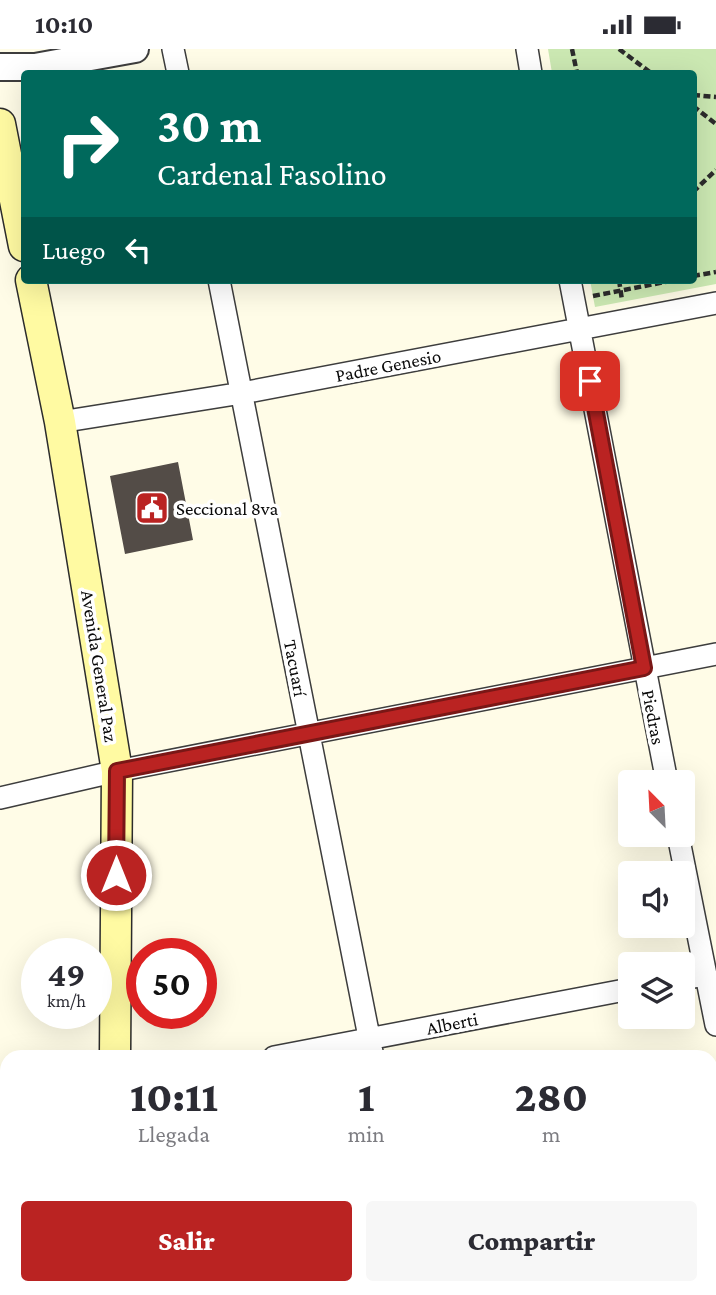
<!DOCTYPE html>
<html lang="es">
<meta charset="utf-8">
<style>
body{margin:0;font-family:"Crimson Pro",serif;background:#f7f7f7;color:#2b2b33;height:100vh;display:flex;flex-direction:column;font-size:26px;white-space:nowrap}
*{box-sizing:border-box;margin:0}
p{font-size:23px;color:#7c7c81}
.icon{flex:none;width:38px;height:38px;fill:none;stroke:currentColor;stroke-width:2;stroke-linecap:round;stroke-linejoin:round}
.map{position:relative;flex:1;overflow:hidden}
.details{position:absolute;left:0px;top:1001px;width:718px;height:245px;display:flex;flex-direction:column;background:#fff;border-radius:21px 21px 0 0;box-shadow:0 7px 28px #0002}
.details>*{flex:none}
.top-card{position:absolute;left:21px;top:21px;width:676px;height:214px;border-radius:7px;box-shadow:0 7px 28px #0002;background:#00695c;color:#fff;overflow:hidden}
.needle{width:46px;rotate:336deg}
.fabs{position:absolute;left:618px;top:721px;display:grid;gap:14px}
.fabs a{display:grid;place-items:center;width:77px;height:77px;border-radius:7px;background:#fff;box-shadow:0 7px 28px #0002;font-size:35px}
.speed{position:absolute;left:21px;top:889px;display:flex;gap:14px;font-size:35px;font-weight:700;text-align:center}
.speed>*{display:grid;place-content:center;width:91px;height:91px;border-radius:50%;background:#fff;box-shadow:0 7px 28px #0002;line-height:1}
.speed small{font-size:18px;font-weight:400}
.speed .limit{border:10px solid #d22;background:#fff;color:#111}
.pin{position:absolute;display:grid;place-items:center;width:60px;height:60px;color:#fff;margin:-30px;border-radius:14px;box-shadow:0 4px 10px #0006}
.me{position:absolute;width:77px;margin:-38px;rotate:0deg;stroke-linejoin:round;filter:drop-shadow(0 0 5px #0008)}
.turn{display:flex;align-items:center;gap:24px;height:147px;padding:0 21px;font-size:32px}
.turn .icon{width:91px;height:91px;stroke-width:2.5}
.turn b{display:block;font-size:49px;line-height:60px}
.then{display:flex;align-items:center;height:66px;padding:0 21px;background:#0003;gap:14px;font-size:26px}
.eta{display:flex;justify-content:space-evenly;align-items:center;height:119px;text-align:center}
.eta b{font-size:42px;font-weight:800;line-height:49px}
.button{display:flex;gap:14px;margin-top:auto;padding:14px 21px}
.button a{flex:1;height:80px;border-radius:7px;background:#ba2322;color:#fff;font-size:28px;font-weight:800;line-height:80px;text-align:center}
.button a+a{background:#f7f7f7;color:#2b2b33}
.status{display:flex;justify-content:space-between;align-items:center;height:49px;padding:0 35px;background:#fff;direction:ltr}
.status svg{height:19px;fill:currentColor}
.map>svg:first-child{display:block}
.green{fill:#cbe8b2}
.building{fill:#534c47}
.lines{fill:none;stroke-linecap:round;stroke-linejoin:round}
.service-casing{stroke:#3d3d3d;stroke-width:14}
.minor-casing{stroke:#3d3d3d;stroke-width:24}
.tertiary-casing{stroke:#3d3d3d;stroke-width:30}
.secondary-casing{stroke:#2c2c2c;stroke-width:33}
.path{stroke:#2c2c2c;stroke-width:4.5;stroke-dasharray:7 3.5;stroke-linecap:butt}
.service{stroke:#fff;stroke-width:10}
.minor{stroke:#fff;stroke-width:21}
.tertiary{stroke:#fff;stroke-width:26}
.secondary{stroke:#fffaa2;stroke-width:30}
.route-casing{stroke:#791716;stroke-width:18}
.route{stroke:#ba2322;stroke-width:12}
.labels{text-anchor:middle;stroke-width:7;stroke-linejoin:round;paint-order:stroke}
.street-label{font-size:19px;fill:#0a0a0a;stroke:#fff}
.poi-label{font-size:19px;fill:#0a0a0a;stroke:#fff;text-anchor:start}
</style>
<div class="status"><b>10:10</b><svg viewBox="0 0 49 12"><path d="M0 12V9h3v3zM5 12V6h3v6zM10 12V3h3v9zM15 12V0h3v12zM26 1h20v11H26zM47 4h2v5h-2z"/></svg></div>
<div class="map">
<svg width="716" height="1246" viewBox="0 0 716 1246">
<rect width="100%" height="100%" fill="#fffce7"/>
<path class="green" d="M548,0H716V235L595,258L590,231H693V24H552Z"/>
<path class="building" d="M178,413L193,491L125,505L110,427Z
M7,1198V1239H33V1243L0,1246V1199Z"/>
<g class="lines">
<defs>
<path id="service" d="M0,1203L7,1213
M24,1239L29,1246"/>
<path id="minor" d="M173,0L178,24
M527,0L531,24
M219,231L373,1008
M570,231L667,733
M60,373L242,344L716,254
M0,749L117,722L716,605
M678,786L716,976
M682,930L706,926
M274,1008L630,940
M0,1161L7,1160
M419,1239L420,1246
M707,1246L716,1244"/>
<path id="tertiary" d="M0,18H35L135,0"/>
<path id="secondary" d="M0,75L24,197
M31,231L60,373L117,722L115,1008
M115,1246V1239"/>
</defs>
<use href="#service" class="service-casing"/>
<use href="#minor" class="minor-casing"/>
<use href="#tertiary" class="tertiary-casing"/>
<use href="#secondary" class="secondary-casing"/>
<path class="path" d="M572,0L577,24
M619,0L651,24
M693,46L716,48
M693,57L716,75
M693,143L716,121
M693,227L716,223
M619,231L622,251
M593,247L675,231"/>
<use href="#service" class="service"/>
<use href="#minor" class="minor"/>
<use href="#tertiary" class="tertiary"/>
<use href="#secondary" class="secondary"/>
</g>
<g class="lines">
<defs>
<path id="route" d="M116,826L117,722L644,619L590,332"/>
</defs>
<use href="#route" class="route-casing"/>
<use href="#route" class="route"/>
</g>
<defs>
<symbol id="civic-square" viewBox="-11 -11 22 22"><rect x="-9" y="-9" width="18" height="18" rx="4" fill="#ba2322" stroke="#fff"/><path d="M-.6-6.5H3V-4.5H.6V-3L4-1V1h2V6H-6V1h2V-1L-.6-3ZM-1.2 2.5V6h2.4V2.5Z" fill="#fff"/></symbol>
</defs>
<g fill-rule="evenodd">
<use href="#civic-square" x="133" y="440" width="38" height="38"/>
</g>
<g class="labels">
<g class="street-label">
<text transform="translate(388 316) rotate(-11)" y="7">Padre Genesio</text>
<text transform="translate(100 617) rotate(81)" y="7">Avenida General Paz</text>
<text transform="translate(296 619) rotate(79)" y="7">Tacuarí</text>
<text transform="translate(654 668) rotate(79)" y="7">Piedras</text>
<text transform="translate(452 974) rotate(-11)" y="7">Alberti</text>
</g>
<g class="poi-label">
<text x="176" y="466">Seccional 8va</text>
</g>
</g>
</svg>
<div class="fabs">
<a><svg class="needle" viewBox="-14 -14 28 28"><path d="M0-13l5 13h-10z" fill="#e53935"/><path d="M0 13l5-13h-10z" fill="#7c7c81"/></svg></a>
<a><svg class="icon" aria-label="sound" viewBox="0 0 24 24"><path d="M4 9h4l5-4v14l-5-4H4zM17 9q2 3 0 6"/></svg></a>
<a><svg class="icon" aria-label="layers" viewBox="0 0 24 24"><path d="M12 4l9 5-9 5-9-5zM3 14l9 5 9-5"/></svg></a>
</div>
<div class="speed"><div>49<small>km/h</small></div><div class="limit">50</div></div>
<div class="pin" style="left:590px;top:332px;background:#d93025"><svg class="icon" aria-label="arrive" viewBox="0 0 24 24"><path d="M6 21V4h12l-3 4 3 4H6"/></svg></div>
<svg class="me" style="left:116px;top:826px" viewBox="-20 -20 40 40"><circle r="17" fill="#ba2322" stroke="#fff" stroke-width="3"/><path d="M0-11L8 9 0 5-8 9z" fill="#fff"/></svg>
<div class="top-card">
<div class="turn"><svg class="icon" aria-label="right" viewBox="0 0 24 24"><path d="M7 20v-9h11M14 6l5 5-5 5"/></svg><div><b>30 m</b>Cardenal Fasolino</div></div>
<div class="then">Luego<svg class="icon" aria-label="left" viewBox="0 0 24 24"><path d="M17 20v-9H6M10 6l-5 5 5 5"/></svg></div>
</div>
<section class="details">
<div class="eta">
<div><b>10:11</b><p>Llegada</p></div>
<div><b>1</b><p>min</p></div>
<div><b>280</b><p>m</p></div>
</div>
<div class="button"><a>Salir</a><a>Compartir</a></div>
</section>
</div>
